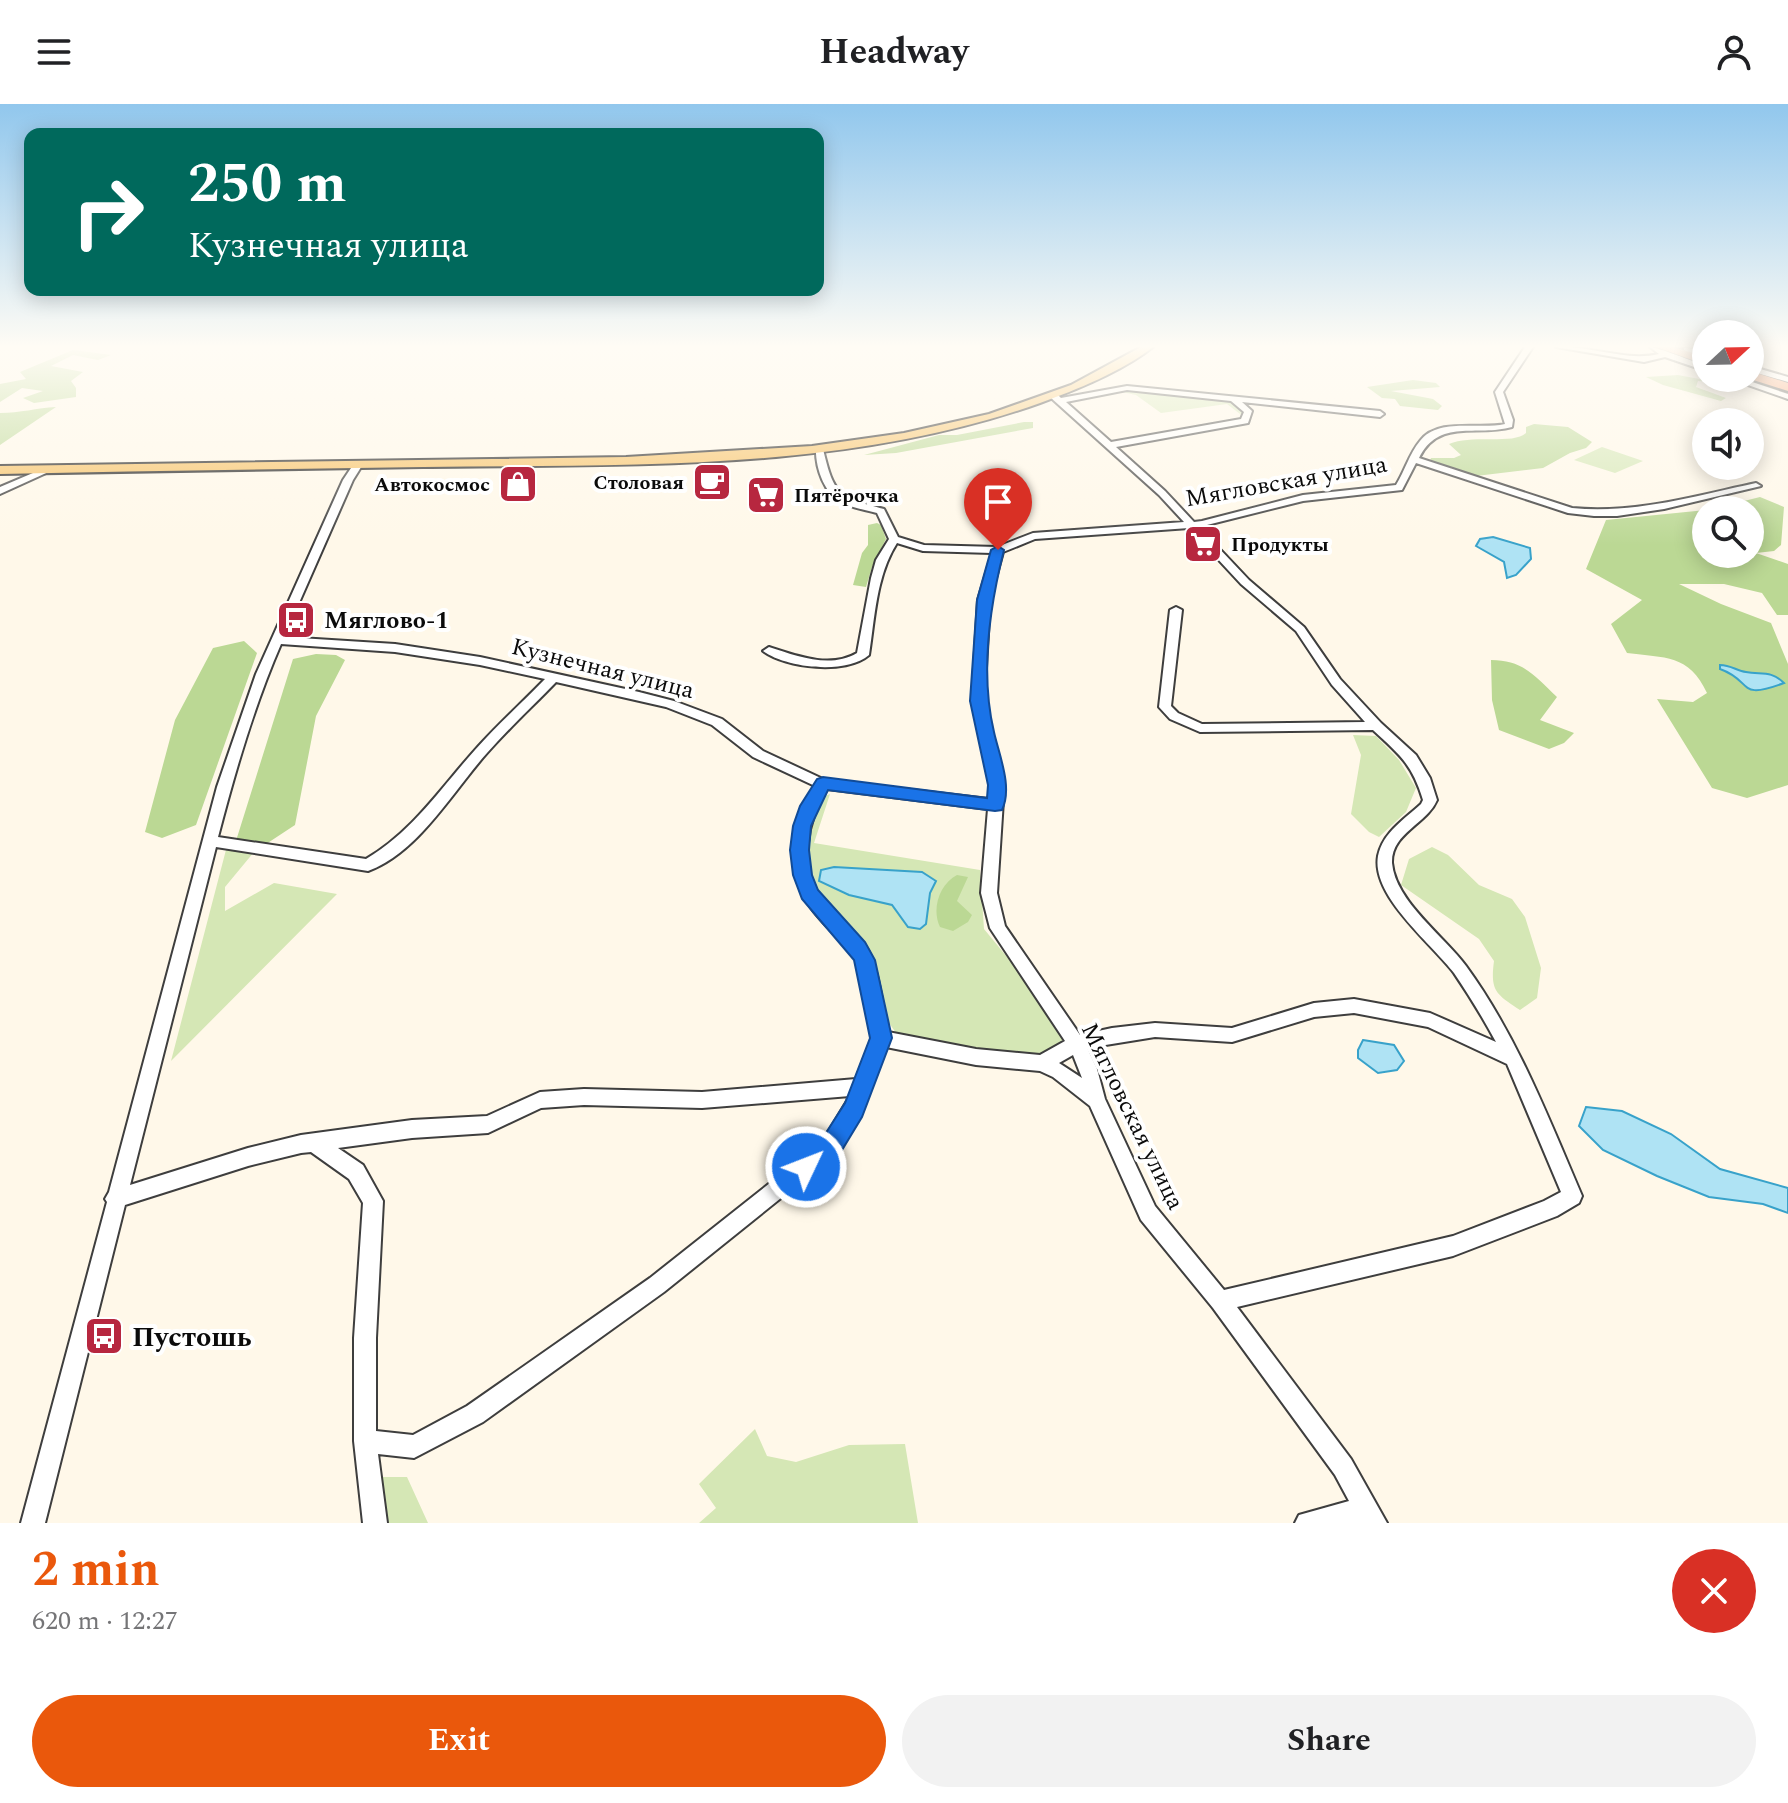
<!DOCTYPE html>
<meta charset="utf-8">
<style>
body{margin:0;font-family:Spectral,serif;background:#f2f2f2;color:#202124;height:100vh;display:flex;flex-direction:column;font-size:30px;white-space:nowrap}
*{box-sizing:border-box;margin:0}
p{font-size:26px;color:#757577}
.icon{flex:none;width:44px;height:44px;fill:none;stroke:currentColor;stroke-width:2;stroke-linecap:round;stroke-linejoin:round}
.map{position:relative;height:1419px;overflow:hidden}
.drawer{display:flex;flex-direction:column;background:#fff;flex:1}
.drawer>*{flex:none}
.banner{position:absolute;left:24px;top:24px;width:800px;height:168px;border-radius:16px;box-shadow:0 4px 20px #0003;background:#00695c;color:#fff;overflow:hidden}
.needle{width:52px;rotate:68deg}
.buttons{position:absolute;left:1692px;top:216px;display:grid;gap:16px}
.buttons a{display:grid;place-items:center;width:72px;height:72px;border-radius:50%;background:#fff;box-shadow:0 4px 20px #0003;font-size:40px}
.pin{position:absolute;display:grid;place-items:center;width:68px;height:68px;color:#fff;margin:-82px -34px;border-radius:50% 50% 50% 0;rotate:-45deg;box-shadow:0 0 8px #0007}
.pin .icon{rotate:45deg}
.me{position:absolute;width:88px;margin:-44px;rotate:47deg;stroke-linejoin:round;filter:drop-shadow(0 0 6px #0008)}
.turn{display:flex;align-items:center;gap:28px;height:168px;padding:0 32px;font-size:36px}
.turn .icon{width:104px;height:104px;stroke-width:2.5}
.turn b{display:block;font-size:56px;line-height:68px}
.round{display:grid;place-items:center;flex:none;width:84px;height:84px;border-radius:42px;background:#f2f2f2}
.overview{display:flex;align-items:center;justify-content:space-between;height:136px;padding:0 32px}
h1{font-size:48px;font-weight:700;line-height:60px;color:#ea580c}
.cta{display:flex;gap:16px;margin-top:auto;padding:16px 32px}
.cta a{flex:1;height:92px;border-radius:48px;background:#ea580c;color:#fff;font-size:32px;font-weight:700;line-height:92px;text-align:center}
.cta a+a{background:#f2f2f2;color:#202124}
header{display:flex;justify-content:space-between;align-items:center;height:104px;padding:0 32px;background:#fff;font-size:36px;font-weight:700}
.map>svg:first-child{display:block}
.green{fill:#d5e7b5}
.forest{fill:#bbd894}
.water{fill:#afe3f4;stroke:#38a2ca;stroke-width:2}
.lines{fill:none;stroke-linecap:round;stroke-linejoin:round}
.minor-casing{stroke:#3e3e3e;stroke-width:4}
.major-casing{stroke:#1c1c1c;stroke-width:4}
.highway-casing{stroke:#1c1c1c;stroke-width:4}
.minor{fill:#fff;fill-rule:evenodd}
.major{fill:#f6c062;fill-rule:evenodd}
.highway{fill:#f18954;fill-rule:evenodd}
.route{fill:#1a73e8;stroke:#114b97;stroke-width:2}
.labels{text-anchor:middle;stroke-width:8;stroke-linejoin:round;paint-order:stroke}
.far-poi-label{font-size:20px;font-weight:bold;fill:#0b0b0b;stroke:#fff;text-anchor:end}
.street-label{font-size:24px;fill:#0b0b0b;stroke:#fff}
.poi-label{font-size:24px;font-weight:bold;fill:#0b0b0b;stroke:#fff;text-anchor:start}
.near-poi-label{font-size:28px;font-weight:bold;fill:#0b0b0b;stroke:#fff;text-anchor:start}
</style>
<header><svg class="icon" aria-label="menu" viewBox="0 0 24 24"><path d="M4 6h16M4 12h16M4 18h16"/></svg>Headway<svg class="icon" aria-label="person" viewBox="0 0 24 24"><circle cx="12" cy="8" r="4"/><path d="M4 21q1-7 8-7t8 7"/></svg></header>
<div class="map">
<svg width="1788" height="1419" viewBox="0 0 1788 1419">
<rect width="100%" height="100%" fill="#fff8e9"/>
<path class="green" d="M1113,286L1160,288L1227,296L1245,309L1244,313L1227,300L1161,309L1136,291Z
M1602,343L1643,357L1615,369L1574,356Z
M1353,631L1376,632L1399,656L1416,684L1406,708L1379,733L1369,728L1351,710L1361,651Z
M830,690L814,739L980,766L984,825L1026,876L1063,932L1060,945C1008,964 948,939 896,929L885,913L879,890L807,774L806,725L820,694Z
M227,742L254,748L225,783V807L274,779L337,790L171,957Z
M1432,743L1448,751L1479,781L1512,795L1525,813L1541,864L1537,894L1520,906C1496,890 1490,887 1494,857L1479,835L1401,781L1409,755Z
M755,1325L767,1352L796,1358L849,1341L905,1340L918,1419H699L716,1404L699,1380Z
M376,1373H407L428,1419H382Z"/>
<path class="forest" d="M73,246L111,251L98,256L73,251L51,262L83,268L71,277L76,284V293L34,299L23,294L43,287L22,284L0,298V280L26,275L20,268Z
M1678,271L1715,278L1698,277L1696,283L1726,294L1721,297L1663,281L1646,273Z
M1413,276L1436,279L1440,283L1391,287L1433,295L1442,302L1438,306L1400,302L1395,295L1382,294L1367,283Z
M56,303L0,341V309C20,309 37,304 56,303Z
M1024,318H1033V324L896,349L864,351L939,331H957Z
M1534,320L1568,323L1592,338L1586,344L1570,349L1543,364L1501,369L1476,372L1430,357L1431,354H1454L1461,351L1449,340C1473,330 1513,341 1526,329V323Z
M1760,393L1784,403L1781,441L1774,447L1756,449L1788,460V511H1777L1762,489L1724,480H1679L1721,500L1771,519L1788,560V681L1747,694L1712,684L1657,595L1693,598L1707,589C1689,550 1665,554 1627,549L1611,520L1642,496L1586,465L1606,416L1706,406V450H1750V406H1708Z
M877,419L881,421L886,435L872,463L866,483L853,481L862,449L868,441V421Z
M244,537L257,549L196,721L162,734L145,728L175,616L213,544Z
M316,550L336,551L345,556L316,612L295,721L254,748L235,740L293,555Z
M1491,556C1523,556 1535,572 1557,593L1540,616L1574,629L1564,639L1549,645L1499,626L1492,596Z
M957,771L968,773L957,797L972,811L968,818L953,827L940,823C931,804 940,780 957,771Z"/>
<path class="water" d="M1493,433L1530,444L1531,455L1516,471L1507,474L1504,458L1476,442L1480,435Z
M1720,561C1731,561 1737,567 1746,568C1761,571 1771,566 1784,579C1736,597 1754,577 1720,565Z
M834,763L922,768L936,777L930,789L926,820L920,825L908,823L892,801L849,791L819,777L821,766Z
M1363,936L1394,941L1404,957L1397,966L1378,969L1358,954V946Z
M1586,1003L1622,1007L1671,1030L1720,1065L1788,1084V1109L1763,1100L1709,1093L1657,1072L1603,1046L1579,1022Z"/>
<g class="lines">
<defs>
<path id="minor" d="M1525,243H1533L1503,288L1513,316L1512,323C1476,333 1439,314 1419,354L1572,404C1635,410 1695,392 1756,379L1761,382L1664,405L1617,412H1594L1568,409L1416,359L1402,386L1303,397L1199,423L1249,476L1304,523L1340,575L1381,619L1416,651L1430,674L1437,696C1427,720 1391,729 1392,759C1395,797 1445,833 1466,862C1517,932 1548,1013 1582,1092L1579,1099L1557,1112L1453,1152L1237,1203L1351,1355L1387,1419H1295L1299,1411L1349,1397L1335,1371L1213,1204L1141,1116L1090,1002L1053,973L1040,967L976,961L886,943L860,1011L837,1049L664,1188L483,1318L414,1354L378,1350L387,1419H363L354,1337V1234L363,1099L349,1075L311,1048L301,1049L248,1062L125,1101L45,1419H21L107,1098L105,1095L109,1088L217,683L256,570L343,376L355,358L363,360L353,376L284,533L395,540L480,553L639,588L674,597L722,615L763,647L825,676L989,695L990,681L972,597L978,496L992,449L923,447L897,439C876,472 875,513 869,551C846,571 786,564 763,547L769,543C797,552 830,565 857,549L871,474L876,456L889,435L877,409C866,406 854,404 844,400C824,391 815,363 816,343L823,345C834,392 839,393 884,405L898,433L924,441L997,443L1033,429L1184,418L1159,391L1050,293V289H1056L1061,294L1127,282L1380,307L1384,310L1380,313L1242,298L1252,307L1248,319L1116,343L1165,387L1194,418L1202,417L1303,391L1396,381C1405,367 1409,350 1420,337C1438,313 1479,326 1505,320L1495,288ZM1127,286L1231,297L1244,308L1241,315L1111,338L1066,298ZM1189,424L1241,480L1296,527L1332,581L1365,618L1202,620L1178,609L1171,602L1182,506L1176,503L1170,506L1159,603L1170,615L1200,628L1373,626C1400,651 1412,660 1423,696L1421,700C1405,715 1383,728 1378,752C1371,792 1432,840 1454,869C1469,891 1483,914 1496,938L1430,909L1354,895L1314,899L1232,924L1155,919L1112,924L1080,931L1005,822L997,789L1004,681L984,597L990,496L1003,448L1035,435ZM281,540L395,548L480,561L545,575C522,599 497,621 475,646C440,685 412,728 366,755L218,733C235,668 254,602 281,540ZM556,578L666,603L712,621L753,653L815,682C791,719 783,762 809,801C820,818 838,833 852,848L856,856L872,934L856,975L702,988L584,985L540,988L487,1012L412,1016L301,1031L248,1044L130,1081L216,743L368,767C418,749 453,687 487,649C509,624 533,602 556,578ZM827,685L988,705L981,789L990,824L1065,937L1040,951L976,945L888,928C882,902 879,861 864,840C852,823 833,812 821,795C798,761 807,717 827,685ZM1354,909L1428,923L1507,960L1561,1088L1544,1097L1453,1132L1224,1186L1155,1102L1105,995L1097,965L1087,944L1155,933L1232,938L1314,913ZM1073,951L1082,974L1059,959ZM850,992L823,1037L650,1174L467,1302L413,1331L376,1327V1234L383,1097L363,1061L338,1044L412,1034L488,1029L541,1004L584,1001L702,1004Z
M1556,243C1590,241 1625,258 1659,250L1650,243C1658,243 1694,258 1706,262V267L1665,253L1644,258Z
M1687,244L1706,248V252L1684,248V244Z
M1750,262L1788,273V278L1750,267Z
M1728,274H1740L1788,290V295Z
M47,363L55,365L0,390V383Z"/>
<path id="major" d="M1141,243H1153C1123,267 1076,286 1040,299C844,369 628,360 423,363C282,365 141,367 0,370V362L626,353L812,342L904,329L989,310L1071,281Z"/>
<path id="highway" d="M1656,243H1673L1706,253V261Z
M1750,267L1788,279V287L1747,274H1750Z"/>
</defs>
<use href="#minor" class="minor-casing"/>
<use href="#major" class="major-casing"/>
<use href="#highway" class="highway-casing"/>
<use href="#minor" class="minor"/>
<use href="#major" class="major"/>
<use href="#highway" class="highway"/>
</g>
<linearGradient id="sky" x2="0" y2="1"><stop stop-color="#91c7ed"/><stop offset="0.55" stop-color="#fffcf5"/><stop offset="1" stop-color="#fffcf5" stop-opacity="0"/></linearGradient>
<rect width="1788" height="441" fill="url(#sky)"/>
<path class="route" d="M998,442L1004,446C989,505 980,569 994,628C999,651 1013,683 1002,706L995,707L828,686L811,722L809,746L812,771L818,786L865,838L875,856L892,934L862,1013L839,1051L806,1075L797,1071L793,1063L797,1054L822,1035L845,999L870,934L854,856L802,795L793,771L790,746L793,722L800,702L817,675L823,673L987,694L988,681L970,597L977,496L991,446Z"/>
<defs>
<symbol id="cafe-square" viewBox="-11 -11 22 22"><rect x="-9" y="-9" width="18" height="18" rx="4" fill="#b7273f" stroke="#fff"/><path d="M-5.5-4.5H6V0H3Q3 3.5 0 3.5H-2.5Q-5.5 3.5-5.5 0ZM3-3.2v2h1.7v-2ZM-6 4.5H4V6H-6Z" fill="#fff"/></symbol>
<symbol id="shop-square" viewBox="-11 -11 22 22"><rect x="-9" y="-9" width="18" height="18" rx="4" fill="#b7273f" stroke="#fff"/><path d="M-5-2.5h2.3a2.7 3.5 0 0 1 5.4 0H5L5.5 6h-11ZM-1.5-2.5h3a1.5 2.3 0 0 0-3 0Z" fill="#fff"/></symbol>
<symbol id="supermarket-square" viewBox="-11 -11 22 22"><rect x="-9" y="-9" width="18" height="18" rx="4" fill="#b7273f" stroke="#fff"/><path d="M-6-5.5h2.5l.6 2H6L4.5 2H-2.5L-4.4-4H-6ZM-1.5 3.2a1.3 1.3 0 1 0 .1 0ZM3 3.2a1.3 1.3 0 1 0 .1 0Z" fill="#fff"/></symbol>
<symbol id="bus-square" viewBox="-11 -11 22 22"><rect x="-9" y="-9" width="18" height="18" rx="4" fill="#b7273f" stroke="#fff"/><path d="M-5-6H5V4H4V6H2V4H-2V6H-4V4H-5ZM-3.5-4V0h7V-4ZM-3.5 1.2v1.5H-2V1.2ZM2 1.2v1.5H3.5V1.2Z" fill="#fff"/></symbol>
</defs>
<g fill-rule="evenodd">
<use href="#cafe-square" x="690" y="356" width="44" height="44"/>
<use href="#shop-square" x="496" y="358" width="44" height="44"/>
<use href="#supermarket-square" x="744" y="369" width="44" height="44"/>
<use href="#supermarket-square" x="1181" y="418" width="44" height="44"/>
<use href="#bus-square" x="274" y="494" width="44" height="44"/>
<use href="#bus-square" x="82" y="1210" width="44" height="44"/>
</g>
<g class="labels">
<g class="far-poi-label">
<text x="684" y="385">Столовая</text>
<text x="490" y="387">Автокосмос</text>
<text x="794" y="398" text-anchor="start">Пятёрочка</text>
<text x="1231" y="447" text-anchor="start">Продукты</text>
</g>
<g class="street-label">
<text transform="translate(1286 377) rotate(-10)" y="8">Мягловская улица</text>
<text transform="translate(603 564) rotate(14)" y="8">Кузнечная улица</text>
<text transform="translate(1133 1012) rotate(64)" y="8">Мягловская улица</text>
</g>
<g class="poi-label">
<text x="324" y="524">Мяглово-1</text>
</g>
<g class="near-poi-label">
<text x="132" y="1242">Пустошь</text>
</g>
</g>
</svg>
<div class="buttons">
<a><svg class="needle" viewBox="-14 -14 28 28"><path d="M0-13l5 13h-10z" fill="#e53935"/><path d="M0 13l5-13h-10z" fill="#757577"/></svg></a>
<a><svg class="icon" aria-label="sound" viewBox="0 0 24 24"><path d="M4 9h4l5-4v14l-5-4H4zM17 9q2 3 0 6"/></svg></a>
<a><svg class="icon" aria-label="search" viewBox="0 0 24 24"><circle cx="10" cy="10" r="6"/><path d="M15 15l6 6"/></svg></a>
</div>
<div class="pin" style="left:998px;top:446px;background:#d93025"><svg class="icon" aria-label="arrive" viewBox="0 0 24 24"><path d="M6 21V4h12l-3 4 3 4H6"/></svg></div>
<svg class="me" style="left:806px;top:1063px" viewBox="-20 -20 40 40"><circle r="17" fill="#1a73e8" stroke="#fff" stroke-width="3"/><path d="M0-11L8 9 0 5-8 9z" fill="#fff"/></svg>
<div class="banner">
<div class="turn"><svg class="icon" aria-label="right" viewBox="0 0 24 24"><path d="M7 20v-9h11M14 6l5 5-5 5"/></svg><div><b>250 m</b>Кузнечная улица</div></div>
</div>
</div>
<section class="drawer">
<div class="overview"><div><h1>2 min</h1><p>620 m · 12:27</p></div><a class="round" style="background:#d93025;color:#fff"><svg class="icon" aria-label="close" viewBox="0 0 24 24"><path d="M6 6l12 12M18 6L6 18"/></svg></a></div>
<div class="cta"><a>Exit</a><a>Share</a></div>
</section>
